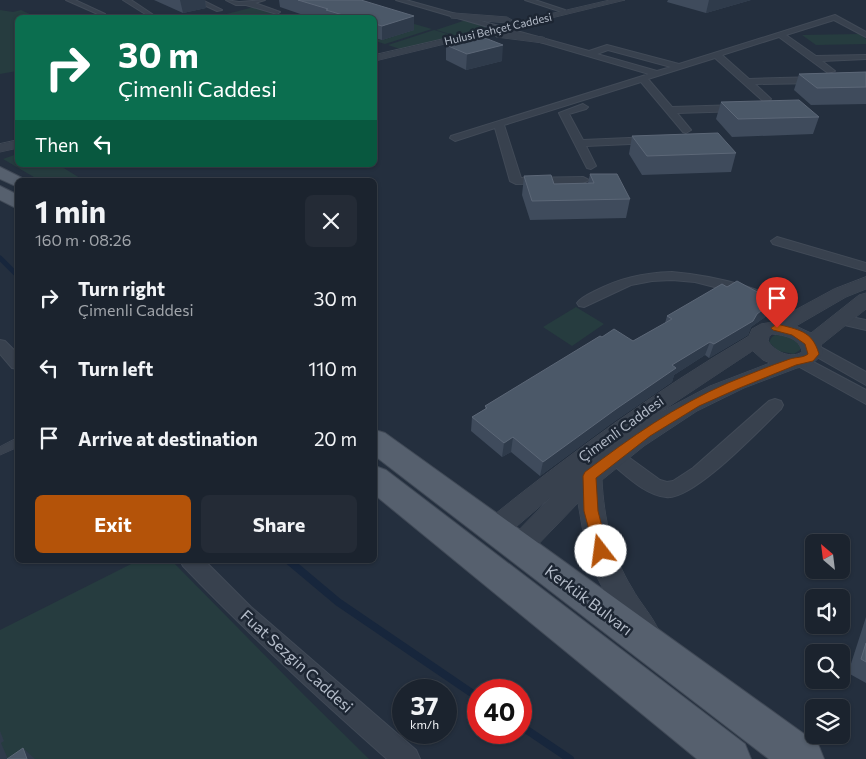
<!DOCTYPE html>
<meta charset="utf-8">
<style>
body{margin:0;font-family:Commissioner,sans-serif;background:#242b36;color:#f1f3f6;height:100vh;display:flex;flex-direction:column;font-size:19px;white-space:nowrap}
*{box-sizing:border-box;margin:0}
p{font-size:16px;color:#a0a4aa}
.icon{flex:none;width:28px;height:28px;fill:none;stroke:currentColor;stroke-width:2;stroke-linecap:round;stroke-linejoin:round}
.map{position:relative;flex:1;overflow:hidden}
.panel{position:absolute;left:15px;top:178px;width:362px;height:385px;display:flex;flex-direction:column;background:#1b232e;border-radius:8px;box-shadow:0 1px 4px #0004,0 0 0 1px #39404a}
.panel>*{flex:none}
.guide{position:absolute;left:15px;top:15px;width:362px;height:152px;border-radius:8px;box-shadow:0 1px 4px #0004,0 0 0 1px #39404a;background:#0b6e4f;color:#fff;overflow:hidden}
.needle{width:32px;rotate:332deg}
.fabs{position:absolute;left:805px;top:534px;display:grid;gap:10px}
.fabs a{display:grid;place-items:center;width:45px;height:45px;border-radius:8px;background:#1b232e;box-shadow:0 1px 4px #0004,0 0 0 1px #39404a;font-size:25px}
.speed{position:absolute;left:392px;top:679px;display:flex;gap:10px;font-size:25px;font-weight:700;text-align:center}
.speed>*{display:grid;place-content:center;width:65px;height:65px;border-radius:50%;background:#1b232e;box-shadow:0 1px 4px #0004,0 0 0 1px #39404a;line-height:1}
.speed small{font-size:12px;font-weight:400}
.speed .limit{border:8px solid #d22;background:#fff;color:#111}
.pin{position:absolute;display:grid;place-items:center;width:42px;height:42px;color:#fff;margin:-51px -21px;border-radius:50% 50% 50% 0;rotate:-45deg;box-shadow:0 0 5px #0007}
.pin .icon{rotate:45deg}
.me{position:absolute;width:55px;margin:-28px;rotate:345deg;stroke-linejoin:round;filter:drop-shadow(0 0 4px #0008)}
.turn{display:flex;align-items:center;gap:18px;height:105px;padding:0 20px;font-size:22px}
.turn .icon{width:65px;height:65px;stroke-width:2.5}
.turn b{display:block;font-size:35px;line-height:42px}
.then{display:flex;align-items:center;height:48px;padding:0 20px;background:#0003;gap:10px;font-size:19px}
.round{display:grid;place-items:center;flex:none;width:52px;height:52px;border-radius:8px;background:#242b36}
.summary{display:flex;align-items:center;justify-content:space-between;height:85px;padding:0 20px}
h1{font-size:30px;font-weight:700;line-height:38px}
.action{display:flex;gap:10px;margin-top:auto;padding:10px 20px}
.action a{flex:1;height:58px;border-radius:8px;background:#b45309;color:#fff;font-size:20px;font-weight:700;line-height:58px;text-align:center}
.action a+a{background:#242b36;color:#f1f3f6}
ul{padding:0;list-style:none}
li{display:flex;align-items:center;gap:15px;height:70px;padding:0 20px}
li div{flex:1}
li b{display:block;font-size:19px}
li em{font-style:normal}
.map>svg:first-child{display:block}
.green{fill:#263c3f}
.lines{fill:none;stroke-linecap:round;stroke-linejoin:round}
.stream-far1{stroke:#17263c;stroke-width:5}
.stream{stroke:#17263c;stroke-width:8}
.service-casing{stroke:#414a57;stroke-width:1}
.minor-casing{stroke:#414a57;stroke-width:2}
.tertiary-casing{stroke:#414a57;stroke-width:1}
.primary-casing{stroke:#414a57;stroke-width:2}
.service{fill:#38414e;fill-rule:evenodd}
.minor{fill:#38414e;fill-rule:evenodd}
.tertiary{fill:#38414e;fill-rule:evenodd}
.primary{fill:#56606e;fill-rule:evenodd}
.wall{fill:#3f4b5c}
.shaded-wall{fill:#2f3b4b}
.building{fill:#4b5868;stroke:#5c6777}
.route{fill:#b45309;stroke:#753606}
.labels{text-anchor:middle;stroke-width:5;stroke-linejoin:round;paint-order:stroke}
.far-street-label{font-size:11px;fill:#b4bcc9;stroke:#1d2633}
.street-label{font-size:14px;fill:#b4bcc9;stroke:#1d2633}
.near-street-label{font-size:16px;fill:#b4bcc9;stroke:#1d2633}
</style>
<div class="map">
<svg width="866" height="759" viewBox="0 0 866 759">
<rect width="100%" height="100%" fill="#242f3e"/>
<path class="green" d="M254,7L287,17L211,18Z
M0,10L13,12L21,10L36,17L18,18L17,71L0,74Z
M369,11L432,29L385,44L375,41V39L382,40L413,30L375,18Z
M466,20L482,24L485,28L457,36L436,30Z
M434,30L454,36L400,49L388,45Z
M859,34L866,39V44L816,45L802,35Z
M17,154L18,165H59L83,180H39L3,159Z
M576,307L604,324L572,346L543,327Z
M775,335C785,335 795,338 801,347L800,350L794,354L778,351L769,342L772,337Z
M139,560H171L304,695L369,759H0V630Z"/>
<g class="lines">
<path class="stream-far1" d="M0,258L18,276"/>
<path class="stream" d="M288,560L338,602L479,698
M521,726L570,759"/>
<defs>
<path id="service" d="M15,439H18V447L0,455V447Z"/>
<path id="minor" d="M66,0H75L105,14L100,15Z
M123,0H131L155,16L150,17Z
M193,0H202L222,10L217,11Z
M226,0L239,2L265,0L255,3L280,12L277,14L246,5H236Z
M396,0H406L589,51L607,45L679,64L835,15L866,32V37L834,20L786,35L816,56L866,55V59L822,61L835,71L828,73L779,37L722,55L749,79L818,77L822,80L818,83L755,84L771,99L766,102L763,101L715,58L648,79L672,107L740,105L745,108L740,111L677,113L691,130L686,133L683,132L641,82L504,125L521,178L583,177L589,180L583,183L516,184L510,181L495,128L455,141L450,138L451,136L649,74ZM608,50L671,67L657,71L597,54Z
M525,0H535L565,10L562,12Z
M583,104L588,107L586,109L569,114L583,140L652,137L657,140L652,143L586,146L596,166L591,169L587,168L559,113Z
M777,237L866,263V271L773,244L771,241Z
M672,272C707,275 780,288 800,319L798,322H788L773,310L734,292L695,282L672,280L652,281L631,285L584,307L579,306L577,303C581,298 587,295 593,292C619,278 643,273 672,272Z
M841,315L866,320V330L836,323L834,320L836,317Z
M0,340L5,341L18,354V369L12,368L0,354Z
M813,343L866,372V385L808,352L805,348L808,344Z
M802,356L866,390V404L796,365L794,361L796,357Z
M775,399L781,401L783,405L781,409C760,429 693,501 666,497C644,495 625,474 608,461L605,456L608,451L614,449L620,451L660,480L667,482L673,481L693,468L769,401Z
M180,560H204L251,607L416,750L420,759H387C317,697 248,634 183,566Z"/>
<path id="tertiary" d="M610,0H625L375,61V55Z
M454,13L507,17L512,20L507,23L451,18V14Z
M499,32L543,37L548,40L543,43L496,37L494,35Z
M18,140V148L0,152V144Z
M866,277V289L846,297L796,326L811,333L859,295L866,293V309L821,345L823,354L811,365L797,368L744,388L697,411L644,446L602,480C604,518 612,556 632,588C640,603 652,615 659,631L654,641L644,645L634,641L621,624L597,577L584,538L578,503L527,556L518,560L509,556L505,548L509,540L551,497L503,538L494,541L485,538L481,530L485,522C569,454 655,391 749,336L752,329L761,324L773,322L834,289ZM772,334C784,335 800,338 802,352C791,359 775,352 768,341L769,337ZM753,351L763,360L770,363L710,386L659,413Z"/>
<path id="primary" d="M0,167L26,180H18V187L0,179Z
M0,186L18,195V209L0,200Z
M375,430L385,433L818,744L824,759H769L375,456Z
M375,466L386,470L745,744L751,759H697L375,495Z"/>
</defs>
<use href="#service" class="service-casing"/>
<use href="#minor" class="minor-casing"/>
<use href="#tertiary" class="tertiary-casing"/>
<use href="#primary" class="primary-casing"/>
<use href="#service" class="service"/>
<use href="#minor" class="minor"/>
<use href="#tertiary" class="tertiary"/>
<use href="#primary" class="primary"/>
</g>
<path class="wall" d="M154,0H205L206,8L183,13Z
M279,0H361L414,30L382,40L375,38V18H312L280,7Z
M668,0H751L706,13L667,2Z
M448,43L502,61L466,70L446,60V45L448,44Z
M866,72V104L811,105L794,90L799,74Z
M721,102L819,117L813,134L732,137L716,119Z
M632,136L736,153L731,172L642,175L629,154Z
M590,174L630,199L626,218L530,220L522,195L524,176L554,184L588,183Z
M727,287L774,301L768,315L751,327L748,335L709,358L705,355L674,375L672,382L612,423L540,476L511,452L502,457L471,431L472,417L485,409V406L602,337L633,341L665,323L667,316Z
M866,617V683L848,673Z"/>
<path class="shaded-wall" d="M180,0H205L206,8L183,13Z
M709,0H751L706,13Z
M414,16V30L382,40V26Z
M503,45L502,61L466,70L467,54Z
M774,301L768,315L751,327L748,335L709,358L714,344Z
M710,342L705,355L674,375L672,382L612,423L540,476L543,462L672,365Z
M513,437L511,452L502,457L504,443Z
M0,731L4,741L1,743L8,759H0Z
M23,748L35,759H27Z"/>
<path class="building" d="M298,0H361L414,16L382,26L375,24V18H353L326,10L328,9Z
M480,36L503,45L467,54L446,45L450,44L448,43Z
M866,72V87L817,88L799,74Z
M799,100L819,117L738,119L721,102Z
M718,133L736,153L647,156L632,136Z
M590,174H617L630,199L532,201L524,176L551,175L554,184L594,183Z
M737,281L774,301L757,314L753,321L714,344L710,342L672,365L676,368L616,409L543,462L513,437L504,443L472,417L487,408L485,406L600,336L602,337L614,329L633,341L672,319L667,316L722,284L727,287Z
M866,643V662L861,659Z
M23,748L27,759H7Z"/>
<path class="route" d="M777,324C798,330 812,330 819,354L813,361L796,365L737,389L699,406L650,436L596,478L598,511L608,551L606,556L601,558L596,556L584,511L583,476L585,472C631,437 675,406 728,383C748,375 769,366 790,359C796,357 803,358 808,354L805,344L792,335L773,330L771,328Z"/>
<g class="labels">
<g class="far-street-label">
<text transform="translate(498 29) rotate(-13)" y="4">Hulusi Behçet Caddesi</text>
</g>
<g class="street-label">
<text transform="translate(621 429) rotate(-36)" y="5">Çimenli Caddesi</text>
</g>
<g class="near-street-label">
<text transform="translate(589 600) rotate(37)" y="6">Kerkük Bulvarı</text>
<text transform="translate(297 661) rotate(42)" y="6">Fuat Sezgin Caddesi</text>
</g>
</g>
</svg>
<div class="fabs">
<a><svg class="needle" viewBox="-14 -14 28 28"><path d="M0-13l5 13h-10z" fill="#e53935"/><path d="M0 13l5-13h-10z" fill="#a0a4aa"/></svg></a>
<a><svg class="icon" aria-label="sound" viewBox="0 0 24 24"><path d="M4 9h4l5-4v14l-5-4H4zM17 9q2 3 0 6"/></svg></a>
<a><svg class="icon" aria-label="search" viewBox="0 0 24 24"><circle cx="10" cy="10" r="6"/><path d="M15 15l6 6"/></svg></a>
<a><svg class="icon" aria-label="layers" viewBox="0 0 24 24"><path d="M12 4l9 5-9 5-9-5zM3 14l9 5 9-5"/></svg></a>
</div>
<div class="speed"><div>37<small>km/h</small></div><div class="limit">40</div></div>
<div class="pin" style="left:777px;top:328px;background:#d93025"><svg class="icon" aria-label="arrive" viewBox="0 0 24 24"><path d="M6 21V4h12l-3 4 3 4H6"/></svg></div>
<svg class="me" style="left:601px;top:551px" viewBox="-20 -20 40 40"><circle r="19" fill="#fff"/><path d="M0-13L10 11 0 6-10 11z" fill="#b45309"/></svg>
<div class="guide">
<div class="turn"><svg class="icon" aria-label="right" viewBox="0 0 24 24"><path d="M7 20v-9h11M14 6l5 5-5 5"/></svg><div><b>30 m</b>Çimenli Caddesi</div></div>
<div class="then">Then<svg class="icon" aria-label="left" viewBox="0 0 24 24"><path d="M17 20v-9H6M10 6l-5 5 5 5"/></svg></div>
</div>
<section class="panel">
<div class="summary"><div><h1>1 min</h1><p>160 m · 08:26</p></div><a class="round"><svg class="icon" aria-label="close" viewBox="0 0 24 24"><path d="M6 6l12 12M18 6L6 18"/></svg></a></div>
<ul>
<li><svg class="icon" aria-label="right" viewBox="0 0 24 24"><path d="M7 20v-9h11M14 6l5 5-5 5"/></svg><div><b>Turn right</b><p>Çimenli Caddesi</p></div><em>30 m</em></li>
<li><svg class="icon" aria-label="left" viewBox="0 0 24 24"><path d="M17 20v-9H6M10 6l-5 5 5 5"/></svg><div><b>Turn left</b></div><em>110 m</em></li>
<li><svg class="icon" aria-label="arrive" viewBox="0 0 24 24"><path d="M6 21V4h12l-3 4 3 4H6"/></svg><div><b>Arrive at destination</b></div><em>20 m</em></li>
</ul>
<div class="action"><a>Exit</a><a>Share</a></div>
</section>
</div>
